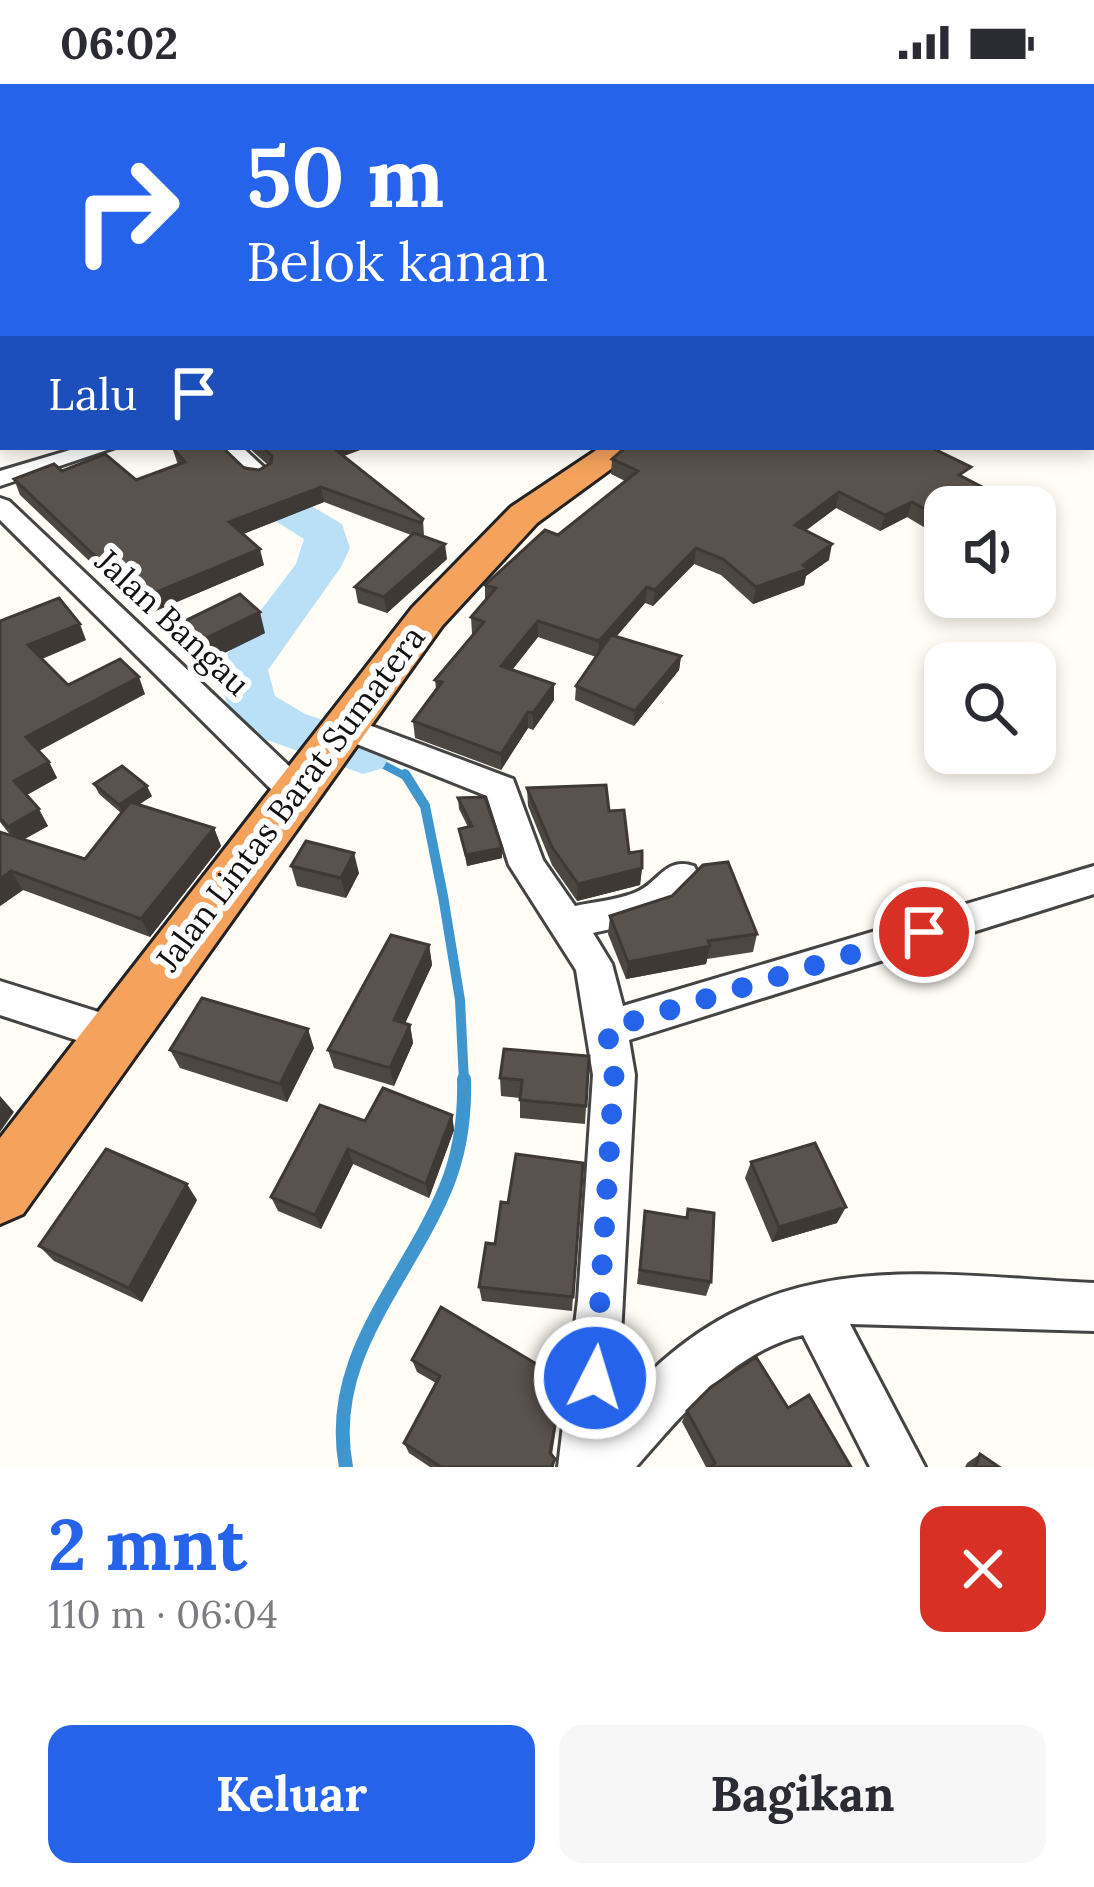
<!DOCTYPE html>
<html lang="id">
<meta charset="utf-8">
<style>
body{margin:0;font-family:Lora,serif;background:#f7f7f7;color:#2b2b33;height:100vh;display:flex;flex-direction:column;font-size:45px;white-space:nowrap}
*{box-sizing:border-box;margin:0}
p{font-size:39px;color:#7c7c81}
.icon{flex:none;width:66px;height:66px;fill:none;stroke:currentColor;stroke-width:2;stroke-linecap:round;stroke-linejoin:round}
.map{position:relative;height:1383px;overflow:hidden}
.panel{display:flex;flex-direction:column;background:#fff;flex:1}
.panel>*{flex:none}
.banner{position:absolute;left:0px;top:0px;width:1095px;height:366px;box-shadow:0 6px 18px #0003;background:#2563eb;color:#fff;overflow:hidden}
.fabs{position:absolute;left:924px;top:402px;display:grid;gap:24px}
.fabs a{display:grid;place-items:center;width:132px;height:132px;border-radius:24px;background:#fff;box-shadow:0 6px 18px #0003;font-size:60px}
.pin{position:absolute;display:grid;place-items:center;width:102px;height:102px;color:#fff;margin:-51px;border:6px solid #fff;border-radius:50%;box-shadow:0 3px 12px #0007}
.me{position:absolute;width:132px;margin:-66px;rotate:5deg;stroke-linejoin:round;filter:drop-shadow(0 0 9px #0008)}
.turn{display:flex;align-items:center;gap:42px;height:252px;padding:0 48px;font-size:54px}
.turn .icon{width:156px;height:156px;stroke-width:2.5}
.turn b{display:block;font-size:84px;line-height:102px}
.then{display:flex;align-items:center;height:114px;padding:0 48px;background:#0003;gap:24px;font-size:45px}
.round{display:grid;place-items:center;flex:none;width:126px;height:126px;border-radius:24px;background:#f7f7f7}
.headline{display:flex;align-items:center;justify-content:space-between;height:204px;padding:0 48px}
h1{font-size:72px;font-weight:800;line-height:90px;color:#2563eb}
.action{display:flex;gap:24px;margin-top:auto;padding:24px 48px}
.action a{flex:1;height:138px;border-radius:24px;background:#2563eb;color:#fff;font-size:48px;font-weight:800;line-height:138px;text-align:center}
.action a+a{background:#f7f7f7;color:#2b2b33}
.status{display:flex;justify-content:space-between;align-items:center;height:84px;padding:0 60px;background:#fff;direction:ltr}
.status svg{height:33px;fill:currentColor}
.map>svg:first-child{display:block}
.water{fill:#b9e0f7;stroke:#3f96cf;stroke-width:3}
.lines{fill:none;stroke-linecap:round;stroke-linejoin:round}
.stream-far2{stroke:#3f96cf;stroke-width:8}
.stream-far1{stroke:#3f96cf;stroke-width:10}
.stream{stroke:#3f96cf;stroke-width:14}
.river{fill:#b9e0f7;fill-rule:evenodd}
.minor-casing{stroke:#444;stroke-width:6}
.highway-casing{stroke:#222;stroke-width:6}
.minor{fill:#fff;fill-rule:evenodd}
.highway{fill:#f5a25d;fill-rule:evenodd}
.wall{fill:#4d4742}
.shaded-wall{fill:#3f3936}
.building{fill:#5a524d;stroke:#3f3936;stroke-width:3}
.route{stroke:#2563eb;stroke-width:21;stroke-dasharray:0 37.8}
.labels{text-anchor:middle;stroke-width:12;stroke-linejoin:round;paint-order:stroke}
.street-label{font-size:33px;fill:#111;stroke:#fff}
</style>
<div class="status"><b>06:02</b><svg viewBox="0 0 49 12"><path d="M0 12V9h3v3zM5 12V6h3v6zM10 12V3h3v9zM15 12V0h3v12zM26 1h20v11H26zM47 4h2v5h-2z"/></svg></div>
<div class="map">
<svg width="1094" height="1383" viewBox="0 0 1094 1383">
<rect width="100%" height="100%" fill="#fffdf5"/>
<path class="water" d="M0,0H657L3,3L0,111Z"/>
<g class="lines">
<path class="stream-far2" d="M363,670L407,693"/>
<path class="stream-far1" d="M405,690L425,722L443,812L460,916L464,998"/>
<path class="stream" d="M346,1383C325,1273 407,1198 446,1103C460,1069 465,1032 464,995"/>
<path class="river" d="M194,363H238L291,410L342,440L350,464L341,483L268,586L275,612L305,630L383,656L391,670L383,684L363,690L267,656L232,635L216,585L296,480L304,455L261,428Z"/>
<defs>
<path id="minor" d="M0,207L3,208V222L0,221Z
M80,363H116L0,402V387Z
M216,363H242L272,391L260,398L251,396Z
M0,414L9,417L307,699L312,708L307,717L295,720L283,717L0,436Z
M345,632L513,695L543,776L575,822C594,818 616,816 634,809C658,801 664,772 694,782L699,792C677,834 635,839 593,849L612,880L623,922L1094,782V810L629,956L635,991L617,1326C633,1309 648,1288 667,1273C796,1163 938,1192 1094,1199V1247L850,1240L925,1383H870L803,1251C733,1267 681,1332 636,1383H558L578,1216L593,991L576,886L509,781L487,712L334,651L329,643L334,635Z
M0,897L127,937L133,950L127,963L113,968L0,931Z"/>
<path id="highway" d="M601,363H641L537,439L442,542L23,1130L0,1140V1054L412,524L511,423Z"/>
</defs>
<use href="#minor" class="minor-casing"/>
<use href="#highway" class="highway-casing"/>
<use href="#minor" class="minor"/>
<use href="#highway" class="highway"/>
</g>
<path class="wall" d="M172,363L259,386L268,381L248,363H368L344,372L423,435L424,452L447,475L387,529L358,519L355,503L411,451L324,418L243,450L264,481L146,531L20,411L14,395L62,387L136,396L178,381Z
M612,375L967,395L984,404L978,420L972,423H945L927,445L907,433L880,447L836,424L806,446L829,476L806,492L804,501L753,520L721,491L694,480L653,522L645,519L616,553L681,572L679,586L634,642L575,616L576,602L596,573L538,553L512,586L554,616L533,646L528,644L501,686L415,654L413,637L436,605L435,596L474,550H472L471,533L485,516V501L558,451L625,397L611,390Z
M0,537L86,556L42,575L68,601L145,610L39,667L49,678L57,694L27,711L48,742L23,756L85,775L121,729L99,710L94,700L152,712L139,720L214,744L221,762L150,853L23,806L0,822L11,752L0,738Z
M185,537L265,549L210,576L192,558Z
M527,704L609,727L629,769L642,784L640,801L577,817L552,781L528,722Z
M458,714L502,764V774L467,782L459,745L468,743L459,725Z
M291,782L359,789L346,814L297,802Z
M610,832L757,850L753,868L707,875L706,880L626,895L608,850Z
M429,861L432,881L405,939L410,941L413,959L394,1002L334,984L328,966Z
M314,964L287,1018L180,984L170,966Z
M589,972L585,1040L520,1034V1014L501,1012L500,994Z
M452,1031L454,1046L429,1114L353,1080L321,1145L278,1127L271,1113L365,1037Z
M751,1078L837,1139L772,1158L745,1094Z
M583,1079L572,1227L482,1217L479,1203L508,1119Z
M197,1116L142,1218L54,1177L39,1162Z
M688,1125L711,1198L706,1212L637,1200L645,1127L686,1134Z
M412,1276L563,1296L552,1371L555,1375L554,1383H430L409,1369L404,1359L436,1299L417,1288Z
M788,1324L851,1383H706L682,1338L687,1327Z
M980,1370L999,1383H965L967,1379Z"/>
<path class="shaded-wall" d="M330,363H368L332,376Z
M321,403L324,418L233,454L229,438Z
M984,404L978,420L972,423H945V436L927,445L932,429Z
M839,408L836,424L792,457L795,441Z
M912,418L907,433L880,447L885,431Z
M445,460L447,475L387,529L384,513Z
M832,460L829,476L806,492L804,501L753,520L756,503L803,481Z
M696,464L694,480L653,522L655,506Z
M260,465L264,481L146,531L140,515Z
M647,503L645,519L598,574L599,557Z
M260,528L265,549L210,576L204,555Z
M538,537V553L502,599L501,582Z
M80,540L86,556L36,577L28,561Z
M681,572L679,586L634,642L635,627Z
M139,593L145,610L34,669L26,653Z
M554,600V616L533,646V629Z
M528,628V644L501,686V670Z
M49,678L57,694L23,713L14,697Z
M147,702L152,712L124,731L119,721Z
M39,725L48,742L17,759L8,743Z
M214,744L221,762L150,853L141,835Z
M502,764V774L467,782L466,771Z
M354,769L359,789L346,814L341,794Z
M642,784L640,801L577,817L578,800Z
M11,787L23,806L0,822V795Z
M429,861L432,881L398,955L394,936Z
M710,862L706,880L626,895L628,878Z
M410,941L413,959L394,1002L390,984Z
M308,945L314,964L287,1018L280,1000Z
M0,1012L14,1028L0,1048Z
M452,1031L454,1046L429,1114L426,1100Z
M348,1065L353,1080L321,1145L315,1131Z
M187,1100L197,1116L142,1218L129,1204Z
M846,1123L837,1139L772,1158L779,1143Z"/>
<path class="building" d="M590,0H1094V26H1093L1092,31V3H576Z
M1092,38L1094,40V160L1092,162L1094,322L1092,323Z
M0,142L3,144V198L1,197L0,188Z
M172,363H222L244,384L259,386L271,379L272,372L262,363H332L423,435L421,439L321,403L229,438L260,465L140,515L14,395L54,380L62,387L105,370L136,396L185,378Z
M626,363H930L971,383L959,391L984,404L932,429L912,418L885,431L839,408L795,441L832,460L803,481L808,485L756,503L723,475L696,464L655,506L647,503L599,557L538,537L501,582L554,600L533,629L528,628L501,670L413,637L442,598L435,596L484,538L471,533L496,504L485,501L545,446L558,451L638,387L612,375Z
M414,449L445,460L384,513L355,503Z
M240,510L260,528L204,555L185,537Z
M59,514L80,540L28,561L68,601L120,575L139,593L26,653L49,678L14,697L39,725L8,743L0,734V537Z
M611,551L681,572L635,627L576,602Z
M122,682L147,702L119,721L94,700Z
M606,701L609,727L624,726L629,769L642,767V784L578,800L552,763L527,704Z
M485,713L502,764L466,771L459,745L472,742L458,714Z
M130,718L214,744L141,835L11,787L0,795V748L85,775Z
M306,757L354,769L341,794L291,782Z
M728,778L757,850L708,857L710,862L628,878L610,832L672,812L703,781Z
M391,851L429,861L394,936L410,941L390,984L328,966Z
M202,914L308,945L280,1000L170,966Z
M504,965L589,972L586,1022L520,1016L522,996L500,994Z
M383,1004L452,1031L426,1100L348,1065L315,1131L271,1113L320,1021L365,1037Z
M815,1059L846,1123L779,1143L751,1078Z
M106,1065L187,1100L129,1204L39,1162Z
M516,1070L583,1079L573,1213L479,1203L486,1159L495,1160L501,1118L508,1119Z
M688,1125L714,1129L711,1198L640,1186L645,1127L687,1134Z
M441,1223L563,1296L550,1369L555,1375L551,1383H441L404,1359L440,1292L412,1276Z
M756,1273L788,1324L809,1311L851,1383H711L715,1379L687,1327L711,1303Z
M980,1370L999,1383H975Z"/>
<g class="lines">
<path class="route" d="M595,1294L614,992L607,945L924,848"/>
</g>
<g class="labels">
<g class="street-label">
<text transform="translate(173 538) rotate(43)" y="12">Jalan Bangau</text>
<text transform="translate(290 714) rotate(-53)" y="12">Jalan Lintas Barat Sumatera</text>
</g>
</g>
</svg>
<div class="fabs">
<a><svg class="icon" aria-label="sound" viewBox="0 0 24 24"><path d="M4 9h4l5-4v14l-5-4H4zM17 9q2 3 0 6"/></svg></a>
<a><svg class="icon" aria-label="search" viewBox="0 0 24 24"><circle cx="10" cy="10" r="6"/><path d="M15 15l6 6"/></svg></a>
</div>
<div class="pin" style="left:924px;top:848px;background:#d93025"><svg class="icon" aria-label="arrive" viewBox="0 0 24 24"><path d="M6 21V4h12l-3 4 3 4H6"/></svg></div>
<svg class="me" style="left:595px;top:1294px" viewBox="-20 -20 40 40"><circle r="17" fill="#2563eb" stroke="#fff" stroke-width="3"/><path d="M0-11L8 9 0 5-8 9z" fill="#fff"/></svg>
<div class="banner">
<div class="turn"><svg class="icon" aria-label="right" viewBox="0 0 24 24"><path d="M7 20v-9h11M14 6l5 5-5 5"/></svg><div><b>50 m</b>Belok kanan</div></div>
<div class="then">Lalu<svg class="icon" aria-label="arrive" viewBox="0 0 24 24"><path d="M6 21V4h12l-3 4 3 4H6"/></svg></div>
</div>
</div>
<section class="panel">
<div class="headline"><div><h1>2 mnt</h1><p>110 m · 06:04</p></div><a class="round" style="background:#d93025;color:#fff"><svg class="icon" aria-label="close" viewBox="0 0 24 24"><path d="M6 6l12 12M18 6L6 18"/></svg></a></div>
<div class="action"><a>Keluar</a><a>Bagikan</a></div>
</section>
